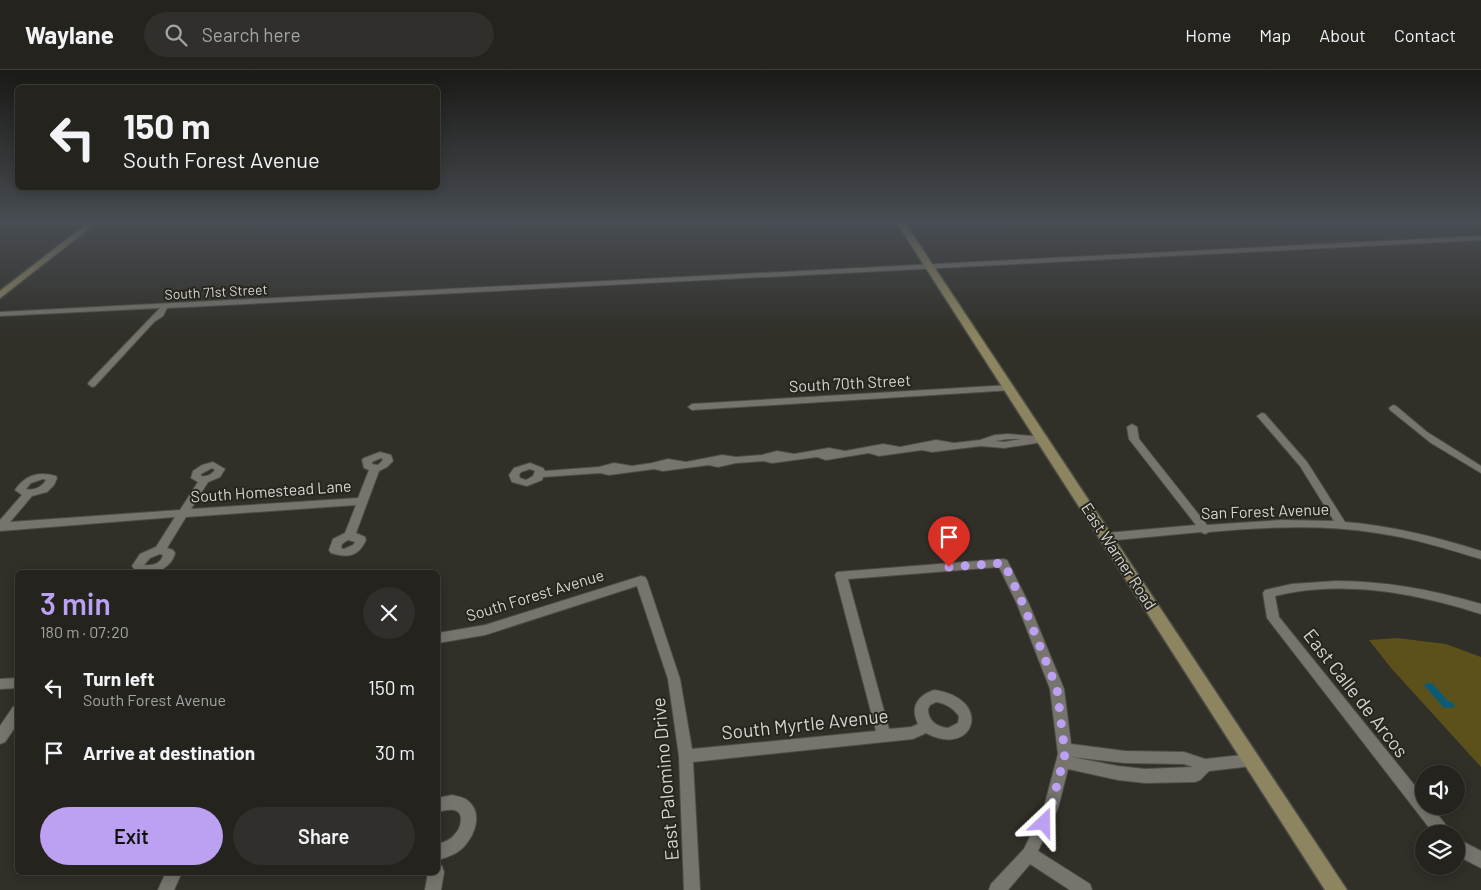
<!DOCTYPE html>
<meta charset="utf-8">
<style>
body{margin:0;font-family:Barlow,sans-serif;background:#302f2b;color:#f1f3f6;height:100vh;display:flex;flex-direction:column;font-size:19px;white-space:nowrap}
*{box-sizing:border-box;margin:0}
p{font-size:16px;color:#a3a4a4}
.icon{flex:none;width:28px;height:28px;fill:none;stroke:currentColor;stroke-width:2;stroke-linecap:round;stroke-linejoin:round}
.map{position:relative;flex:1;overflow:hidden}
.sheet{position:absolute;left:15px;top:500px;width:425px;height:305px;display:flex;flex-direction:column;background:#24231e;border-radius:8px;box-shadow:0 2px 12px #0003,0 0 0 1px #41403c}
.sheet>*{flex:none}
.guide{position:absolute;left:15px;top:15px;width:425px;height:105px;border-radius:8px;box-shadow:0 2px 12px #0003,0 0 0 1px #41403c;background:#24231e;color:#f1f3f6;overflow:hidden}
.fabs{position:absolute;left:1415px;top:695px;display:grid;gap:10px}
.fabs a{display:grid;place-items:center;width:50px;height:50px;border-radius:50%;background:#24231e;box-shadow:0 2px 12px #0003,0 0 0 1px #41403c;font-size:25px}
.pin{position:absolute;display:grid;place-items:center;width:42px;height:42px;color:#fff;margin:-51px -21px;border-radius:50% 50% 50% 0;rotate:-45deg;box-shadow:0 0 5px #0007}
.pin .icon{rotate:45deg}
.me{position:absolute;width:55px;margin:-28px;rotate:23deg;stroke-linejoin:round;filter:drop-shadow(0 0 4px #0008)}
.turn{display:flex;align-items:center;gap:18px;height:105px;padding:0 25px;font-size:22px}
.turn .icon{width:65px;height:65px;stroke-width:2.5}
.turn b{display:block;font-size:35px;line-height:42px}
.round{display:grid;place-items:center;flex:none;width:52px;height:52px;border-radius:26px;background:#302f2b}
.overview{display:flex;align-items:center;justify-content:space-between;height:85px;padding:0 25px}
h1{font-size:30px;font-weight:600;line-height:38px;color:#bca0f2}
.cta{display:flex;gap:10px;margin-top:auto;padding:10px 25px}
.cta a{flex:1;height:58px;border-radius:30px;background:#bca0f2;color:#111;font-size:20px;font-weight:600;line-height:58px;text-align:center}
.cta a+a{background:#302f2b;color:#f1f3f6}
ul{padding:0;list-style:none}
li{display:flex;align-items:center;gap:15px;height:65px;padding:0 25px}
li div{flex:1}
li b{display:block;font-size:19px}
li em{font-style:normal}
header{display:flex;align-items:center;gap:30px;box-sizing:border-box;height:70px;padding:0 25px;background:#24231e;border-bottom:1px solid #41403c}
header strong{font-size:24px}
nav{display:flex;gap:28px;margin-inline-start:auto;font-size:18px}
.search{width:350px;height:45px;background:#302f2b;display:flex;align-items:center;gap:12px;box-sizing:border-box;padding:0 18px;border-radius:28px;color:#a3a4a4;font-size:19px}
.map>svg:first-child{display:block}
.green{fill:#5c511a}
.water{fill:#0c5b75}
.lines{fill:none;stroke-linecap:round;stroke-linejoin:round}
.street-casing{stroke:#4d4c46;stroke-width:2}
.secondary-casing{stroke:#4d4c46;stroke-width:3}
.street{fill:#76746c;fill-rule:evenodd}
.secondary{fill:#8c8560;fill-rule:evenodd}
.route{stroke:#bca0f2;stroke-width:9;stroke-dasharray:0 16.2}
.labels{text-anchor:middle;stroke-width:4;stroke-linejoin:round;paint-order:stroke}
.far-street-label{font-size:14px;fill:#d5d4d0;stroke:#26251e}
.street-label{font-size:16px;fill:#d5d4d0;stroke:#26251e}
.near-street-label{font-size:19px;fill:#d5d4d0;stroke:#26251e}
</style>
<header>
<strong>Waylane</strong>
<div class="search"><svg class="icon" aria-label="search" viewBox="0 0 24 24"><circle cx="10" cy="10" r="6"/><path d="M15 15l6 6"/></svg>Search here</div>
<nav><a>Home</a><a>Map</a><a>About</a><a>Contact</a></nav>
</header>
<div class="map">
<svg width="1481" height="820" viewBox="0 0 1481 820">
<rect width="100%" height="100%" fill="#302f28"/>
<path class="green" d="M1397,568L1446,574L1481,587V697L1391,598L1369,570Z"/>
<path class="water" d="M1432,613L1448,631H1451L1456,637L1444,638L1423,614Z"/>
<g class="lines">
<defs>
<path id="street" d="M1481,166V170L167,238L163,246L154,252L95,316L92,317L88,314L89,312L160,238L0,246V242Z
M1010,315L1013,316L1014,318L1013,320L692,340L688,337L692,334Z
M1393,335L1396,336L1427,362L1481,396V403L1431,373L1390,340L1389,338Z
M1262,343L1265,344L1307,392L1345,452C1392,456 1437,467 1481,481V489C1447,479 1413,468 1377,463C1322,454 1265,457 1209,462L1205,464L1201,462L1106,471L1102,470L1101,467L1102,464L1106,463L1196,455L1129,369L1127,357L1132,354L1137,357L1139,369L1207,455L1282,450L1334,451L1300,396L1257,346Z
M1008,364L1046,367L1048,369L1043,372L1004,378L981,376L932,382L922,380L879,386L869,383L826,390L817,387L772,393L764,391L736,393L718,397L709,395L663,401L654,399L609,405L600,403L543,407L542,410L527,416L512,412L509,405L514,398L530,393L543,398L545,401L599,397L614,393L632,396L652,393L668,389L686,392L722,385L736,387L762,385L777,381L794,384L829,378L845,381L883,374L900,377L936,370L954,373L980,370L995,365ZM1008,369H1021L1004,372L995,371ZM530,399L535,401L533,406L526,410L520,408L519,405L521,402Z
M380,382L391,385L393,391L387,397L379,401L356,463L365,467L366,470C358,487 348,488 331,483L329,480L333,469L345,463L356,435L186,447L167,478L173,480L175,483C171,501 143,512 132,496L140,484L156,477L175,447L0,461V450L22,425L15,420C25,405 38,401 56,406L57,408L54,415L47,422L32,426L10,452L180,440L198,412L191,408L193,401L202,395L213,392L225,399L220,407L208,412L191,439L358,428L369,400L364,398L362,390L364,388ZM381,388L383,390L378,395L372,394V392ZM212,398L215,400C211,405 207,407 201,406V404ZM43,409L46,410C42,417 34,421 26,419L31,413ZM348,470L355,472L353,475L344,479L341,478L342,474ZM160,484L163,485C161,494 152,496 144,495L150,488Z
M1003,489L1007,490L1029,534L1064,619L1071,674L1125,681L1184,682L1205,689L1252,684L1257,685L1259,690L1257,695L1252,696L1209,701L1200,710L1195,712L1145,713L1118,710L1068,699L1058,738L1038,781L1090,814L1092,820H1070L1030,794L1008,820H989L991,814L1024,779L1044,737L1058,684L1050,619L1017,534L999,497L848,509L889,659L911,657L918,654C910,637 917,626 934,620C994,628 975,689 926,663L913,669L693,692L700,820H684L679,686L668,609L637,516L485,565L438,573V563L485,555L641,506L645,507L647,510L680,609L692,679L876,661L835,505L837,502ZM936,632C945,633 953,638 959,646L958,653L948,658C937,657 928,651 928,639L930,635ZM1071,687L1125,693L1184,694L1193,697L1145,699L1118,696Z
M1336,511C1386,511 1433,520 1481,534V544C1416,523 1343,509 1275,526L1279,547L1424,727V736H1431L1449,759L1452,764H1434L1267,548L1263,523L1265,520L1292,514Z
M18,608V618L0,619V609Z
M18,635V653L5,672L0,674V656L13,637Z
M452,725C456,726 463,727 467,730C486,744 472,774 456,783C451,786 444,788 438,790V774C444,772 451,770 455,764C461,758 465,742 454,740C449,739 442,741 438,742V728Z
M1456,768L1481,781V798L1456,785Z
M438,795L442,796L444,802L441,820H425L428,802H438Z
M166,802H182L174,820H158Z"/>
<path id="secondary" d="M0,153H18L14,155H0Z
M88,153H96L0,228V221Z
M897,153H905L1347,820H1325Z"/>
</defs>
<use href="#street" class="street-casing"/>
<use href="#secondary" class="secondary-casing"/>
<use href="#street" class="street"/>
<use href="#secondary" class="secondary"/>
</g>
<linearGradient id="sky" x2="0" y2="1"><stop stop-color="#1a1a16"/><stop offset="0.57" stop-color="#484d53"/><stop offset="1" stop-color="#484d53" stop-opacity="0"/></linearGradient>
<rect width="1481" height="267" fill="url(#sky)"/>
<g class="lines">
<path class="route" d="M949,497L1004,493L1023,534L1057,619L1065,684L1051,738L1044,753"/>
</g>
<g class="labels">
<g class="far-street-label">
<text transform="translate(216 222) rotate(-3)" y="5">South 71st Street</text>
</g>
<g class="street-label">
<text transform="translate(850 313) rotate(-3)" y="6">South 70th Street</text>
<text transform="translate(271 421) rotate(-4)" y="6">South Homestead Lane</text>
<text transform="translate(1265 441) rotate(-2)" y="6">San Forest Avenue</text>
<text transform="translate(1119 486) rotate(57)" y="6">East Warner Road</text>
<text transform="translate(535 525) rotate(-17)" y="6">South Forest Avenue</text>
</g>
<g class="near-street-label">
<text transform="translate(1356 623) rotate(52)" y="7">East Calle de Arcos</text>
<text transform="translate(805 654) rotate(-6)" y="7">South Myrtle Avenue</text>
<text transform="translate(665 709) rotate(-95)" y="7">East Palomino Drive</text>
</g>
</g>
</svg>
<div class="fabs">
<a><svg class="icon" aria-label="sound" viewBox="0 0 24 24"><path d="M4 9h4l5-4v14l-5-4H4zM17 9q2 3 0 6"/></svg></a>
<a><svg class="icon" aria-label="layers" viewBox="0 0 24 24"><path d="M12 4l9 5-9 5-9-5zM3 14l9 5 9-5"/></svg></a>
</div>
<div class="pin" style="left:949px;top:497px;background:#d93025"><svg class="icon" aria-label="arrive" viewBox="0 0 24 24"><path d="M6 21V4h12l-3 4 3 4H6"/></svg></div>
<svg class="me" style="left:1044px;top:753px" viewBox="-20 -20 40 40"><path d="M0-17L14 15 0 8-14 15z" fill="#bca0f2" stroke="#fff" stroke-width="4"/></svg>
<div class="guide">
<div class="turn"><svg class="icon" aria-label="left" viewBox="0 0 24 24"><path d="M17 20v-9H6M10 6l-5 5 5 5"/></svg><div><b>150 m</b>South Forest Avenue</div></div>
</div>
<section class="sheet">
<div class="overview"><div><h1>3 min</h1><p>180 m · 07:20</p></div><a class="round"><svg class="icon" aria-label="close" viewBox="0 0 24 24"><path d="M6 6l12 12M18 6L6 18"/></svg></a></div>
<ul>
<li><svg class="icon" aria-label="left" viewBox="0 0 24 24"><path d="M17 20v-9H6M10 6l-5 5 5 5"/></svg><div><b>Turn left</b><p>South Forest Avenue</p></div><em>150 m</em></li>
<li><svg class="icon" aria-label="arrive" viewBox="0 0 24 24"><path d="M6 21V4h12l-3 4 3 4H6"/></svg><div><b>Arrive at destination</b></div><em>30 m</em></li>
</ul>
<div class="cta"><a>Exit</a><a>Share</a></div>
</section>
</div>
